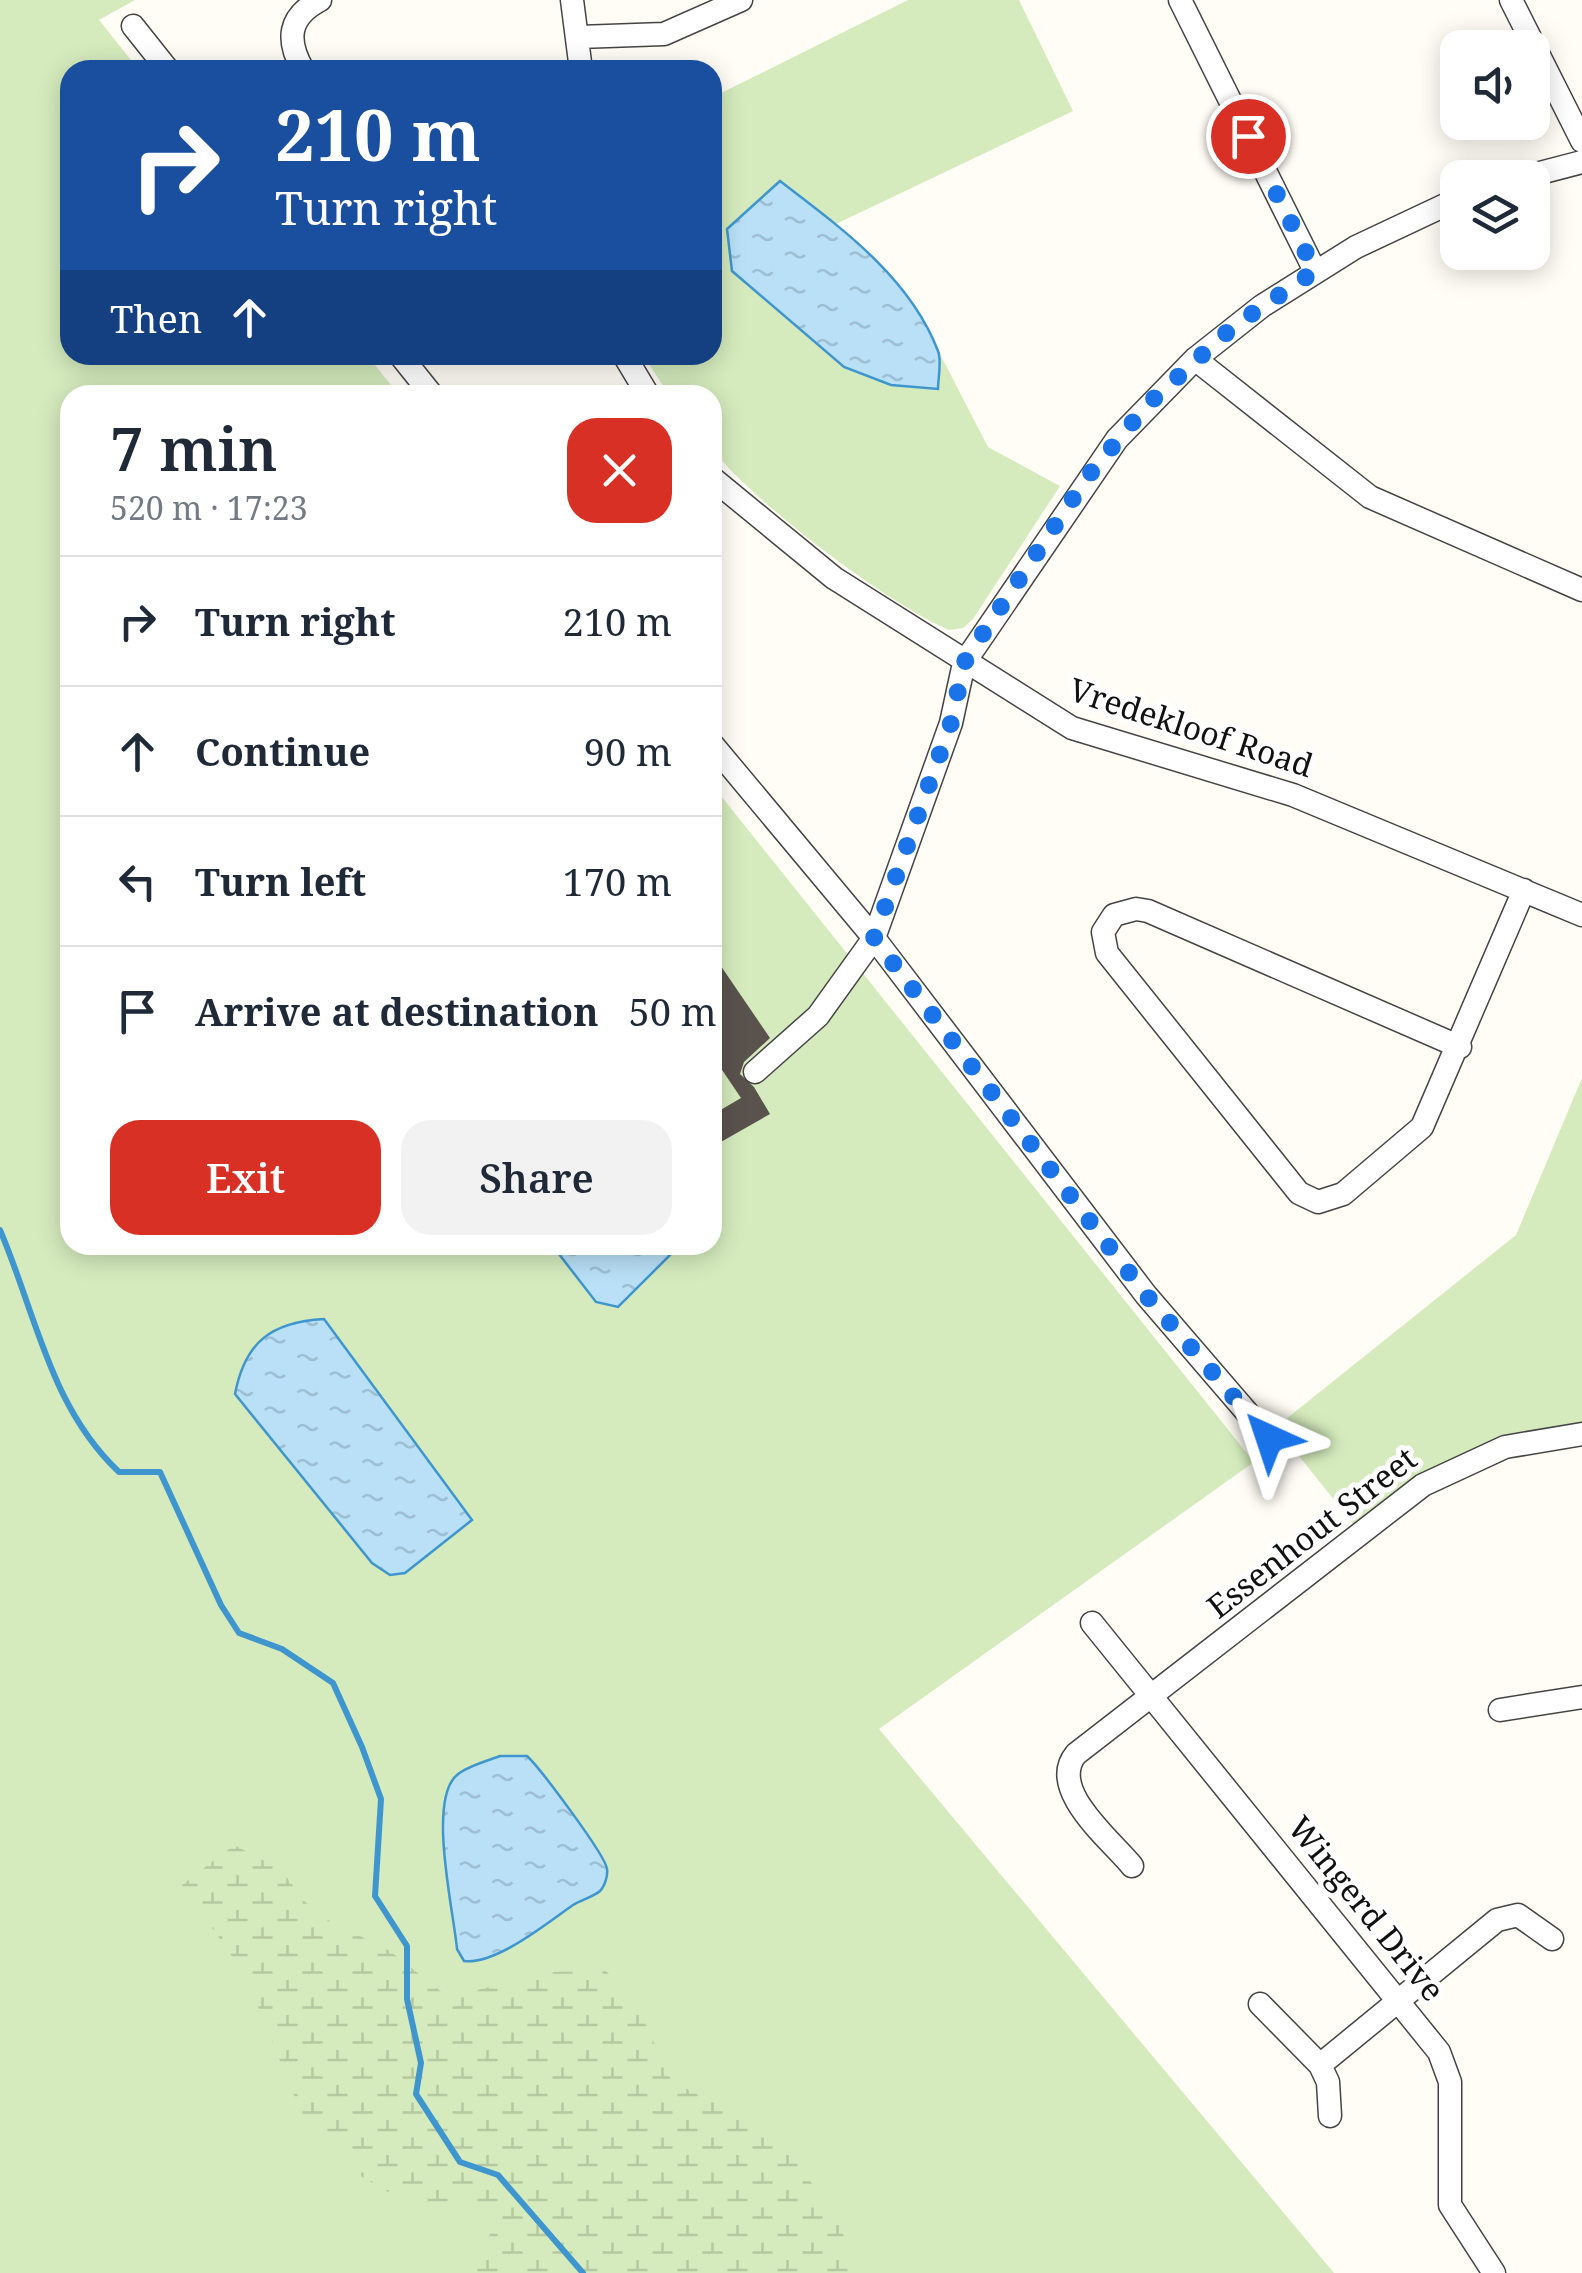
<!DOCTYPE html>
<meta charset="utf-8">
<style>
body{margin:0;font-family:"Noto Serif",serif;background:#f2f2f3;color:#1f2937;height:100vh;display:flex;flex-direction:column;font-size:38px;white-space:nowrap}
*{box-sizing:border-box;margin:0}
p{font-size:32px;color:#747a83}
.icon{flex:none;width:55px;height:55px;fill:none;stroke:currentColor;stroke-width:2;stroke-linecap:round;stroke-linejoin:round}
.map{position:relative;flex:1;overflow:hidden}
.panel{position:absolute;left:60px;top:385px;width:662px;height:870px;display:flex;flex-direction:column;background:#fff;border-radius:30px;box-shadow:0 5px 25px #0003}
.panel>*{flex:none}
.hud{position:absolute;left:60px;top:60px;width:662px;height:305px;border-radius:30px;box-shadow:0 5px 25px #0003;background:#1a4fa0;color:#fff;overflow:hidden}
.fabs{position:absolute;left:1440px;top:30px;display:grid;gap:20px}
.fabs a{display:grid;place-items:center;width:110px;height:110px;border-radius:20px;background:#fff;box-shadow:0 5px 25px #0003;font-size:50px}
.pin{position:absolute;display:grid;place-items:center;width:85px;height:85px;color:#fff;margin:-42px;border:5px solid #fff;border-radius:50%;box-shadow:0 2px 10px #0007}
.me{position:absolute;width:110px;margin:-55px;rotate:318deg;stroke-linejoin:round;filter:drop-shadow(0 0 8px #0008)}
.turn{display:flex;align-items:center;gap:35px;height:210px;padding:0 50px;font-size:45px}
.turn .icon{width:130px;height:130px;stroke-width:2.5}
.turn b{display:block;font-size:70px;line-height:85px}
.then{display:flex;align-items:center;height:95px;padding:0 50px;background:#0003;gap:20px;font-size:38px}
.round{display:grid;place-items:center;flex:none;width:105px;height:105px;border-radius:30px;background:#f2f2f3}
.overview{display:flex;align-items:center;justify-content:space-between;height:170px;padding:0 50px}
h1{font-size:60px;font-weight:600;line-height:75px}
.action{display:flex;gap:20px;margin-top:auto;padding:20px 50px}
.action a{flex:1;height:115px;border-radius:30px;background:#d93025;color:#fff;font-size:40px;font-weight:600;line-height:115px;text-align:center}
.action a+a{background:#f2f2f3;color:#1f2937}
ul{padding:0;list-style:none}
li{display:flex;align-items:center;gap:30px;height:130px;padding:0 50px;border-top:2px solid #e0e1e3}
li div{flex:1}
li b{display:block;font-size:38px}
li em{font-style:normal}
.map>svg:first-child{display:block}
.grass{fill:#d5ebbd}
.wetland{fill:url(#wetland-marsh)}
.water{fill:url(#water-ripples);stroke:#3f96cf;stroke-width:2.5}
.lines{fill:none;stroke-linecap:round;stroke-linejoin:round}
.stream{stroke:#3f96cf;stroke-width:6}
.building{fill:#5a524d}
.minor-casing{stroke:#444;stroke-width:25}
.minor{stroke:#fff;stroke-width:22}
.route{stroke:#1a73e8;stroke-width:18;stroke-dasharray:0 32.4}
.labels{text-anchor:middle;stroke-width:10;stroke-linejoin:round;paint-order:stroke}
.street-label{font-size:32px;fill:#111;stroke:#fff}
</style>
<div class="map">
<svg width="1582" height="2273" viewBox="0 0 1582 2273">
<defs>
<pattern id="wetland-marsh" width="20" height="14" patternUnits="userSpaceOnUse" patternTransform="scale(2.5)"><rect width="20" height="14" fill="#d5ebbd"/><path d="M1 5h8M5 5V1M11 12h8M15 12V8" fill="none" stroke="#b6c8a1"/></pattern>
<pattern id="water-ripples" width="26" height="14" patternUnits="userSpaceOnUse" patternTransform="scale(2.5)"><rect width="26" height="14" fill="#b9e0f7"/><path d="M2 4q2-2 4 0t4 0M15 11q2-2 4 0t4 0" fill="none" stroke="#9ebfd3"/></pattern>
</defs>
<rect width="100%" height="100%" fill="#fffdf5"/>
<path class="grass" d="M0,0H135L99,20L139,70H70V355H367L399,395H70V1245H712L713,786L1254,1462L879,1729L1334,2273H0Z
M908,0H1019L1073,111L836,224L780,181L732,271L844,367L891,385L938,389L940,354L988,447L1060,486L973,619L963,628L949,630C885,602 756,504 713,450L712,395H669L643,355H712L713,97Z
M1582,1078V1423C1483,1436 1432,1465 1354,1525L1276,1427L1516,1235Z"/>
<path class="wetland" d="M234,1845L280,1869L314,1913L390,1951L448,1997L553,1972L606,1971L634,1999L672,2082L776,2131L837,2220L860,2273H475L496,2218L477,2203L429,2216L361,2176L302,2115L245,1975L182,1885Z"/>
<path class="water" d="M780,181C840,227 910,277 938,351C942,361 938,378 938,389L891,385L844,367L732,271L727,229Z
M552,1245H680L618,1307L596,1302Z
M324,1319L472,1520L405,1573L390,1575L372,1563L235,1394C245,1342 271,1322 324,1319Z
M500,1756H527C540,1768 606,1856 607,1869C608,1875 605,1886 600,1891C593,1897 581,1900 573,1905C547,1923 496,1965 464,1961L457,1949C454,1913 427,1800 457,1775C467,1766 487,1761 500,1756Z"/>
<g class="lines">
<path class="stream" d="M0,1230C36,1314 50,1407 119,1472H160L221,1605L239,1633L282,1649L333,1683L362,1747L381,1799L375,1896L407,1946V1999L421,2063L416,2094L460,2162L498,2175L583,2273"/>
</g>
<path class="building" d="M712,953L770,1038L744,1062L740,1074L754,1087L770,1114L712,1147V1115L741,1098L712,1055Z"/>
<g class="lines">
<defs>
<path id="minor" d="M572,0L581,70
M1180,0L1315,271
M1511,0L1582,141
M133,26L168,70
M579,37L664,34L741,0
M303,70C286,40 288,17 320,0
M1521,178L1582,162
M400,355L432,395
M624,355L648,395
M1195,359L1370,497L1582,590
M712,478L834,578L1072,728L1293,795L1582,915
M712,744L874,938L1146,1295L1269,1438
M1460,1047L1148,911L1136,909L1114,915L1103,932L1107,953L1299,1193L1318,1202L1343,1194L1422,1127L1524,890
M755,1072L818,1016L874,938L951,723L964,663L1117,439L1195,359L1262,306L1356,247L1458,199
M1092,1623L1439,2052L1450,2082V2205L1494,2273
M1500,1710L1582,1697
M1132,1866C1110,1839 1047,1789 1076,1754L1423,1485L1505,1447L1582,1434
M1260,2004L1320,2065L1497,1920L1518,1915L1552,1939
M1320,2065L1328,2082L1330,2116"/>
</defs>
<use href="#minor" class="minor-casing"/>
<use href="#minor" class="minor"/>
</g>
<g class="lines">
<path class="route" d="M1248,136L1315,271L1234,326L1148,404L1088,476L984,632L964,663L951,723L874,938L1146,1295L1269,1438"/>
</g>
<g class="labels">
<g class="street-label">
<text transform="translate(1191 728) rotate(18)" y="11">Vredekloof Road</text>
<text transform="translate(1312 1533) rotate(-38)" y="11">Essenhout Street</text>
<text transform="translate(1366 1909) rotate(51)" y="11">Wingerd Drive</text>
</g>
</g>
</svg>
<div class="fabs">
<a><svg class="icon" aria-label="sound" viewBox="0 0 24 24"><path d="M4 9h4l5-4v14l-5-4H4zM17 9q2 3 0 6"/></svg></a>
<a><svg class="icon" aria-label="layers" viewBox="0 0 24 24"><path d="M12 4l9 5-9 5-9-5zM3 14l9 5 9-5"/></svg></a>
</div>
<div class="pin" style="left:1248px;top:136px;background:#d93025"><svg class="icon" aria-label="arrive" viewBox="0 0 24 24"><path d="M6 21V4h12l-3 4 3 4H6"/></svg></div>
<svg class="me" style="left:1269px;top:1438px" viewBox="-20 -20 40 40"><path d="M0-17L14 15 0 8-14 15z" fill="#1a73e8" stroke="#fff" stroke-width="4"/></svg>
<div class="hud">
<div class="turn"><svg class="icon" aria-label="right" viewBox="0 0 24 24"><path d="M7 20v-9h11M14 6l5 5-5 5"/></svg><div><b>210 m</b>Turn right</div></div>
<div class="then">Then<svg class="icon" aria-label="ahead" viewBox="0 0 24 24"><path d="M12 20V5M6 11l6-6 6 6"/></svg></div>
</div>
<section class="panel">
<div class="overview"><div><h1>7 min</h1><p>520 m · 17:23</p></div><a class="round" style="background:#d93025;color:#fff"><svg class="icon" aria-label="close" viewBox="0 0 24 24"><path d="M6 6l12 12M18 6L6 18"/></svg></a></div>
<ul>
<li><svg class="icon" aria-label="right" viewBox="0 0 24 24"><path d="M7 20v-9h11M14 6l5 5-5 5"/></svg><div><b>Turn right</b></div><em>210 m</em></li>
<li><svg class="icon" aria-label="ahead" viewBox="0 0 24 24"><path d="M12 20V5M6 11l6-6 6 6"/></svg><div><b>Continue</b></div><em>90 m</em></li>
<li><svg class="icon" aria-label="left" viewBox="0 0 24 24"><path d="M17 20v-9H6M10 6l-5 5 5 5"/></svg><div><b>Turn left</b></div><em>170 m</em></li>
<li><svg class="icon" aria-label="arrive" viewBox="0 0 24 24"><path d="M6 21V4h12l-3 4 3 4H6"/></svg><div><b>Arrive at destination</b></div><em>50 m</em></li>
</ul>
<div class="action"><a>Exit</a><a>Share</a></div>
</section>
</div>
